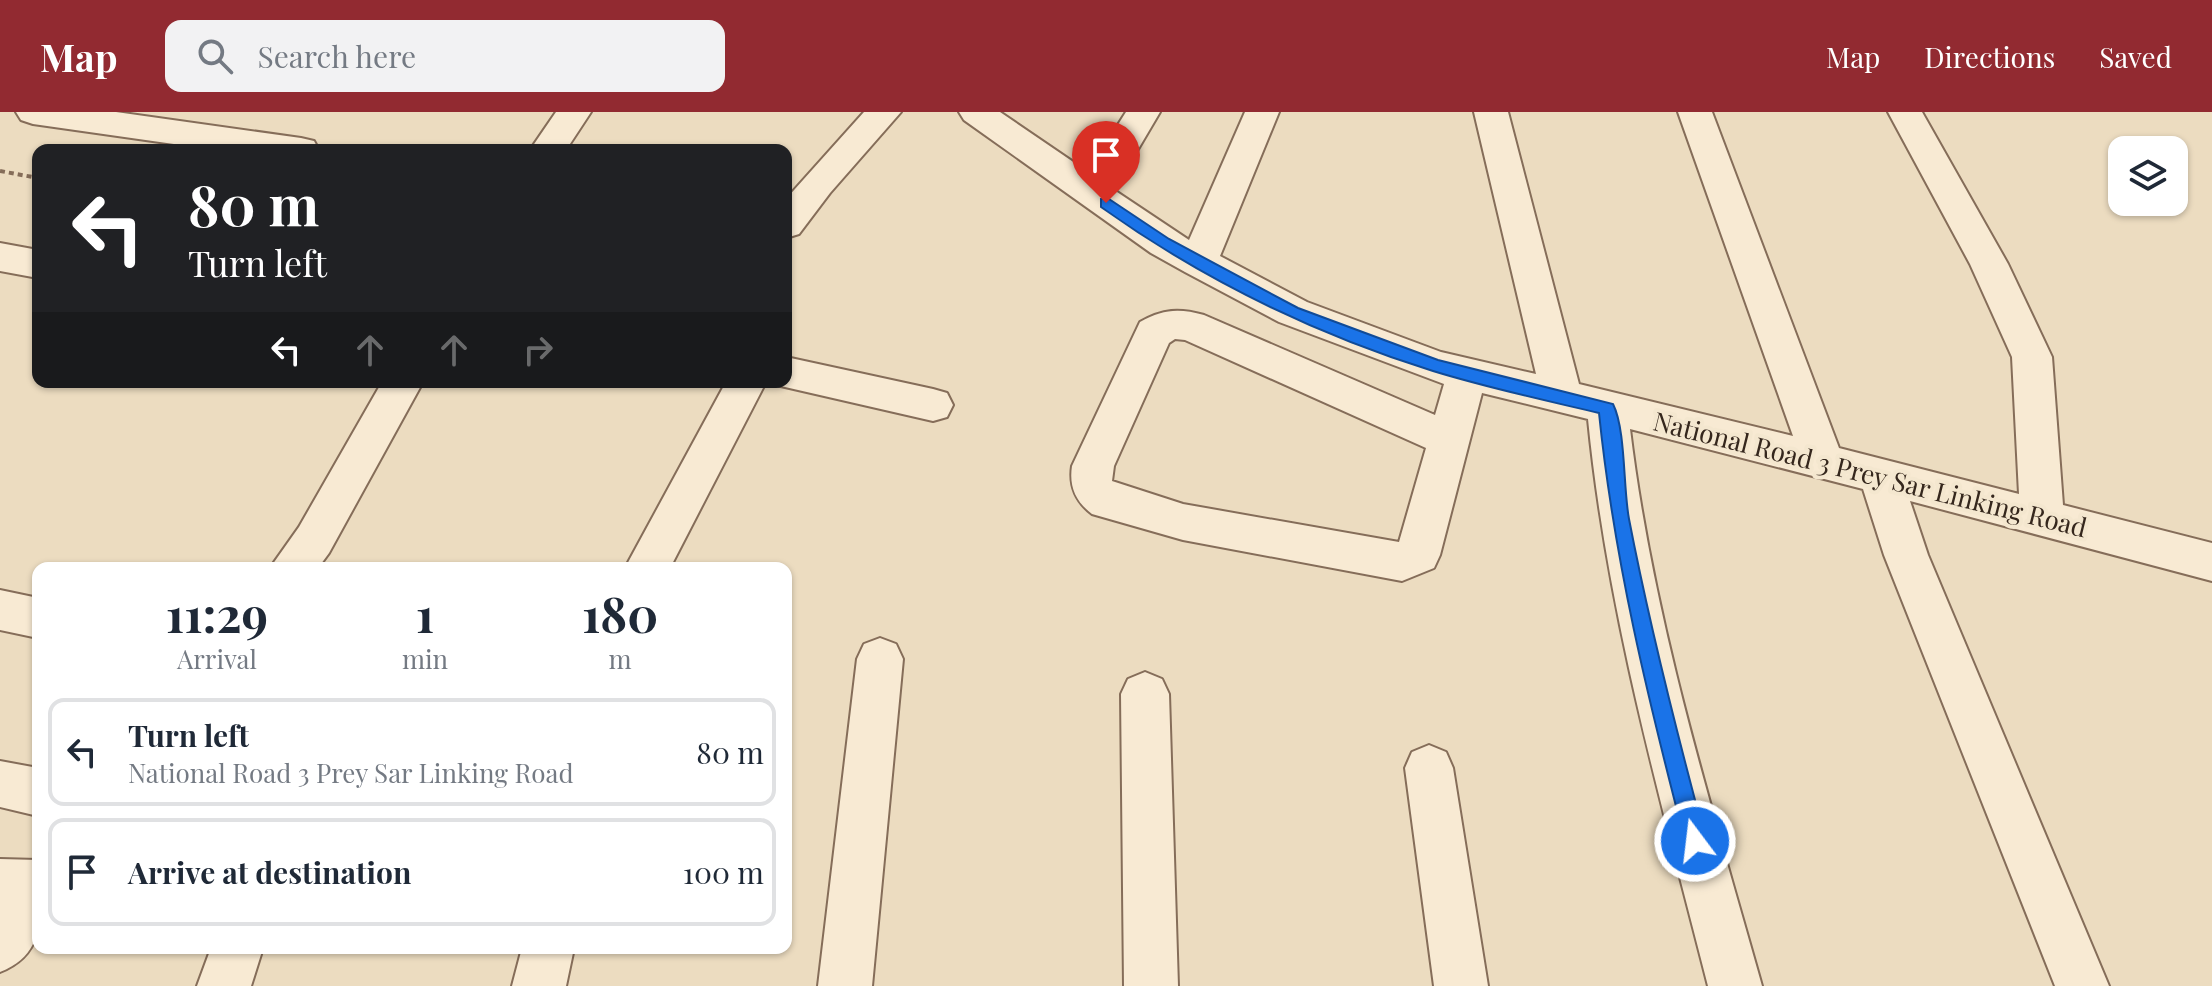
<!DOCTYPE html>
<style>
body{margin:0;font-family:"Playfair Display",serif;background:#f2f2f3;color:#1f2937;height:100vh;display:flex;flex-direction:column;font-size:30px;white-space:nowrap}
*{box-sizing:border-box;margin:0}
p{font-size:26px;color:#747a83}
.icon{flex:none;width:44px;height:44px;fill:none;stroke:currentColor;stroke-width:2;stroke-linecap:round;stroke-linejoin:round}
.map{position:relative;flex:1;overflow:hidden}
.drawer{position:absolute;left:32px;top:450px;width:760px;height:392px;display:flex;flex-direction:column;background:#fff;border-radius:16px;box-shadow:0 2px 6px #0004}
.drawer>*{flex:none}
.banner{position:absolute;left:32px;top:32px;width:760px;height:244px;border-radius:16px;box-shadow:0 2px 6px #0004;background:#202124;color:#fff;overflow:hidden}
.buttons{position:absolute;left:2108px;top:24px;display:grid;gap:16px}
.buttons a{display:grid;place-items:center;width:80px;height:80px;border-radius:16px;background:#fff;box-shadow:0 2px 6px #0004;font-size:40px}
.pin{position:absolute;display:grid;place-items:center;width:68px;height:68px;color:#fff;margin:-82px -34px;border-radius:50% 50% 50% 0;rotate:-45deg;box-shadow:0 0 8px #0007}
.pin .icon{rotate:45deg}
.me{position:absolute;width:88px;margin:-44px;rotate:345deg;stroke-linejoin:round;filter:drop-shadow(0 0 6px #0008)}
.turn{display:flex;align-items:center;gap:28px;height:168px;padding:0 24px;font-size:36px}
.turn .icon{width:104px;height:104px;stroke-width:2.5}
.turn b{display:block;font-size:56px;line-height:68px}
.lanes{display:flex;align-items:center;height:76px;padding:0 24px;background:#0003;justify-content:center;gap:40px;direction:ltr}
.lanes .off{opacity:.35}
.eta{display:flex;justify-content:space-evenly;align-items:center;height:136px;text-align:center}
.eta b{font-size:48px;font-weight:700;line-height:56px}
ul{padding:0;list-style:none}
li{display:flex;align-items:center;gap:24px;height:108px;margin:0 16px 12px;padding:0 8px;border:4px solid #e0e1e3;border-radius:16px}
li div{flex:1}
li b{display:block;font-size:30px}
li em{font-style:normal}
header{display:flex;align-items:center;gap:48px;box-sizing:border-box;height:112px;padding:0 40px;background:#922a31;color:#fff}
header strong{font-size:38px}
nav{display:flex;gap:44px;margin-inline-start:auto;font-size:28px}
.search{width:560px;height:72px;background:#f2f2f3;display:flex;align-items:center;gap:20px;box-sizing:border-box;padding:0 28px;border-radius:16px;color:#747a83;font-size:30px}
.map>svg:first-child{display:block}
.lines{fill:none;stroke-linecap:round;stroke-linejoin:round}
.minor-casing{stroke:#856d59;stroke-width:4}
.path{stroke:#856d59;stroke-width:4;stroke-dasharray:5 4;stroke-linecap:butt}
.minor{fill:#f8ead3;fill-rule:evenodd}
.route{fill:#1a73e8;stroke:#114b97;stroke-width:2}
.labels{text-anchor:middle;stroke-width:8;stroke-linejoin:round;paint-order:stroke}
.street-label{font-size:26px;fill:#35271d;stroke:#f4e7cf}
</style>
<header>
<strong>Map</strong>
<div class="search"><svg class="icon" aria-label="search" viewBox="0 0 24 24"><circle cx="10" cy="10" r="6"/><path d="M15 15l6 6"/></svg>Search here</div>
<nav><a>Map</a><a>Directions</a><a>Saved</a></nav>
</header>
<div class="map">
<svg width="2212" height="874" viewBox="0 0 2212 874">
<rect width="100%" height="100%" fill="#ecdcc0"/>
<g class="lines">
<defs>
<path id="minor" d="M16,0H116L301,26L314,29L319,38H216L33,12L21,8Z
M556,0H591L566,38H530Z
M864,0H901L830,81L799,122L786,126V87Z
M959,0H1000L1088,60L1126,0H1160L1114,78L1189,128L1245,0H1279L1220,144L1307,190L1441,240L1536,262L1474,0H1508L1579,272L1793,324L1678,0H1712L1839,336L2019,382L2012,245L1970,152L1888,0H1922L2008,152L2052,245L2063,393L2212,431V469L1910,389L1928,443L2109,874H2055L1884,443L1863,377L1630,317C1653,507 1710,690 1762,874H1708C1660,686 1607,500 1588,307L1482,281L1440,443L1434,456L1402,469L1183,428L1092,402C1075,389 1069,374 1072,354L1140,210C1163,197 1179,196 1204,203L1435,303L1444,272L1279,210L1185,160L1151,141L964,8ZM1175,227L1185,228L1426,336L1399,430L1183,392L1112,369L1114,354L1169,231Z
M0,131L38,138V166L0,159Z
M786,245L933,277L947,281L953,293L947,305L933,309L772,272L786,270Z
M382,270H423L329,441L318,456H270L299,415Z
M726,270H766L670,456H625Z
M0,478L38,486V526L0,518Z
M880,526L896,532L903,547L872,874H818L857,547L864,532Z
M1145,560L1162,567L1169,582L1178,874H1124L1121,582L1128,567Z
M1429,633L1446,640L1453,656L1488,874H1434L1405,656L1412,640Z
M0,649L38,656V704L0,695Z
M0,747L38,748C38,795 52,839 0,860Z
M211,836H263L251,874H197Z
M522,836H574L566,874H512Z"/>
</defs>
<use href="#minor" class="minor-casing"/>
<path class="path" d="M0,59L38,66"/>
<use href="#minor" class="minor"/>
</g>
<path class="route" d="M1106,85L1169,127L1298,196L1438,248L1613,292C1626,318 1623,376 1629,407C1650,516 1677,622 1706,729L1703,737L1695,740L1688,737L1685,729C1648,587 1614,448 1599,301C1544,288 1488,276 1433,259C1315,222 1202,167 1101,95V87Z"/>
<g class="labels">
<g class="street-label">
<text transform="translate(1870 363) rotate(14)" y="9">National Road 3 Prey Sar Linking Road</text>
</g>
</g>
</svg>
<div class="buttons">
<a><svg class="icon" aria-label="layers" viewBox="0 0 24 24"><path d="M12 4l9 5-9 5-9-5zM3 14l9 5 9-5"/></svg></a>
</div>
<div class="pin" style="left:1106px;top:91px;background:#d93025"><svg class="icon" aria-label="arrive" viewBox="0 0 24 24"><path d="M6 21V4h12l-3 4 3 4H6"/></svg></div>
<svg class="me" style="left:1695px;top:729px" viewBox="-20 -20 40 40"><circle r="17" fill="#1a73e8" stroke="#fff" stroke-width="3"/><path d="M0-11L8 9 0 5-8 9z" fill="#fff"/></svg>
<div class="banner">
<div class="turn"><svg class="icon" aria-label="left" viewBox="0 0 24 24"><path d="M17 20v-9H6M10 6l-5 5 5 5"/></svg><div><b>80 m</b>Turn left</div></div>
<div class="lanes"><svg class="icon" aria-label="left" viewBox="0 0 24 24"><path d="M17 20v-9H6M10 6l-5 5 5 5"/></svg><svg class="icon off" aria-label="ahead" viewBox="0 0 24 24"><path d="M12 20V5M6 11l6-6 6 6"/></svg><svg class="icon off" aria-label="ahead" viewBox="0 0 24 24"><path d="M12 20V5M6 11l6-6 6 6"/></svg><svg class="icon off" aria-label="right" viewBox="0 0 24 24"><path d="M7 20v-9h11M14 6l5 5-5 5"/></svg></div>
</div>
<section class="drawer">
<div class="eta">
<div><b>11:29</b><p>Arrival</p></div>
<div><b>1</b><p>min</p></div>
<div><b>180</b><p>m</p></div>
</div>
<ul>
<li><svg class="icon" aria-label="left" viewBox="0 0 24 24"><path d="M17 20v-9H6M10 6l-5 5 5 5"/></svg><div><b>Turn left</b><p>National Road 3 Prey Sar Linking Road</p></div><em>80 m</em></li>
<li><svg class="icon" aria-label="arrive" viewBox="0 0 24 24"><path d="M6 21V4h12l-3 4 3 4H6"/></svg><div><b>Arrive at destination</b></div><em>100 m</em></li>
</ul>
</section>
</div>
